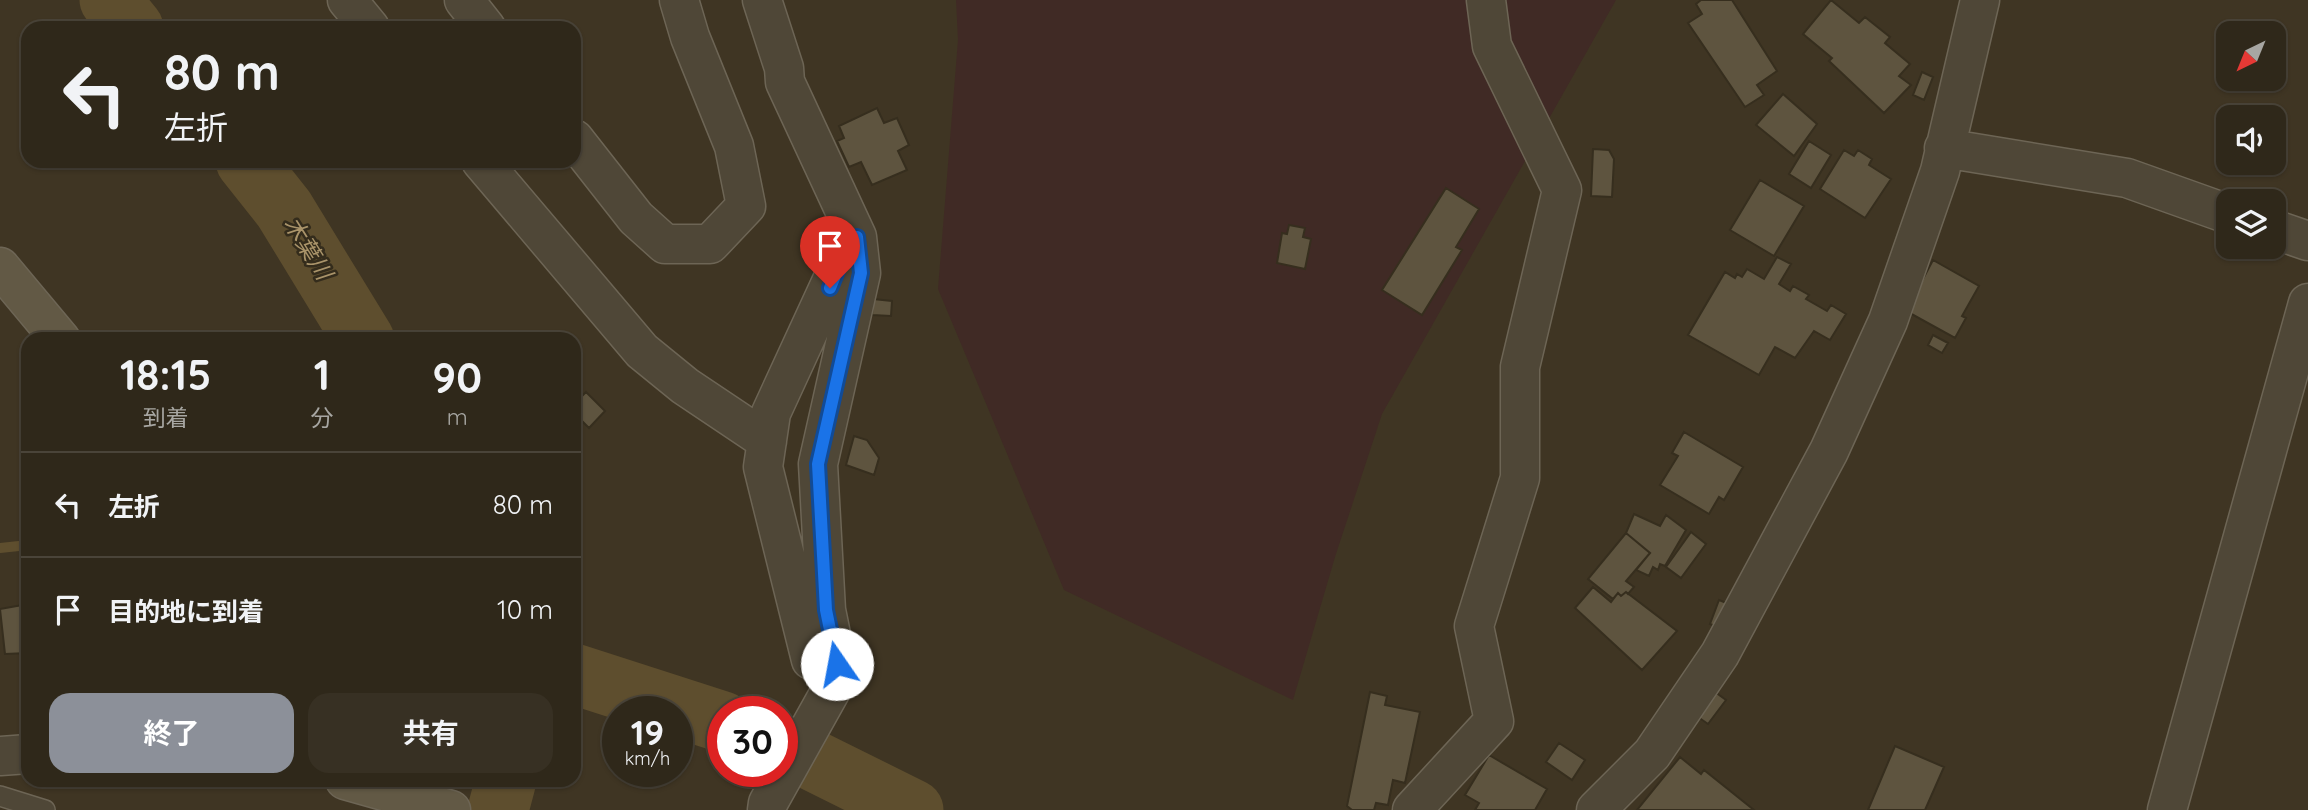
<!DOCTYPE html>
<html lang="ja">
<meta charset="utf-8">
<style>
body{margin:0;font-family:Quicksand,"Noto Sans JP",sans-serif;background:#373023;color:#f1f3f6;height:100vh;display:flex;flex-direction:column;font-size:26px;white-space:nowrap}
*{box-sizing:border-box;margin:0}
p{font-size:23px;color:#a7a6a2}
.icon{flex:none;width:38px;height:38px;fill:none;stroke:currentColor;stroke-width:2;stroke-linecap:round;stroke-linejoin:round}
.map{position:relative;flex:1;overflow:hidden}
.side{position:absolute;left:21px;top:332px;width:560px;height:455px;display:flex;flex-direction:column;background:#2f281a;border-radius:21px;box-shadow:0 2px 5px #0004,0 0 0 2px #4a4439}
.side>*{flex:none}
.banner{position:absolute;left:21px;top:21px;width:560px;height:147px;border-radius:21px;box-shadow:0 2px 5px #0004,0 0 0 2px #4a4439;background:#2f281a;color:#f1f3f6;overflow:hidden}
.needle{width:46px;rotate:223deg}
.buttons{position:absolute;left:2216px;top:21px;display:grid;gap:14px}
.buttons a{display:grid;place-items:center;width:70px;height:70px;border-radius:14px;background:#2f281a;box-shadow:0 2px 5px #0004,0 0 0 2px #4a4439;font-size:35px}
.speed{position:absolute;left:602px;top:696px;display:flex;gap:14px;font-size:35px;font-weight:700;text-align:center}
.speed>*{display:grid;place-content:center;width:91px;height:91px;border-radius:50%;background:#2f281a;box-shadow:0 2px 5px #0004,0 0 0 2px #4a4439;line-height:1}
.speed small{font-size:18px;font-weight:400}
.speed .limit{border:10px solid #d22;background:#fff;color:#111}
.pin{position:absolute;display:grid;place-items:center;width:60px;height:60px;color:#fff;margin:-72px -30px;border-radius:50% 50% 50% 0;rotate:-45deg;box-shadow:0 0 7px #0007}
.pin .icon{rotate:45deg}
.me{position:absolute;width:77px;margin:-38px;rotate:348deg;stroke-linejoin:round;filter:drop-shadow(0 0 5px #0008)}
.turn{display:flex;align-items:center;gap:24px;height:147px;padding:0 28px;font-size:32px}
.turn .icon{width:91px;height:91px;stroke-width:2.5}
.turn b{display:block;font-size:49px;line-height:60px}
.eta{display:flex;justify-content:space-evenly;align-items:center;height:119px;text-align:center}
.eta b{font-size:42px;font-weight:700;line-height:49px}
.primary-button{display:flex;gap:14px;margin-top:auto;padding:14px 28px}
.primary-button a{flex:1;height:80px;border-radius:21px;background:#8c9099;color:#fff;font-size:28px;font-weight:700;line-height:80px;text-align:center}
.primary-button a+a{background:#373023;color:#f1f3f6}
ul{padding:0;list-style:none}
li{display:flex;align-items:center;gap:21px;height:105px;padding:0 28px;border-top:2px solid #4a4439}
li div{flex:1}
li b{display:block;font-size:26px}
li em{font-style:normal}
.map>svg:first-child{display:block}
.green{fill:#402a25}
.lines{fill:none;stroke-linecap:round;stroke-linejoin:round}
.stream{stroke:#5e4e2e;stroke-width:10}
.river{stroke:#5e4e2e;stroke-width:61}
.building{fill:#5e543f;stroke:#362e1e;stroke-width:2}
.service-casing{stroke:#6d6555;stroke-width:22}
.minor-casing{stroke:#6d6555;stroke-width:41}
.tertiary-casing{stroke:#6d6555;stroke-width:41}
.secondary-casing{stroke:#6d6555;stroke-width:41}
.service{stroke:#4f4737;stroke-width:19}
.minor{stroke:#4f4737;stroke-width:38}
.tertiary{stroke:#4f4737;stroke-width:38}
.secondary{stroke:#625945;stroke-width:38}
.route-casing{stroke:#114b97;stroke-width:18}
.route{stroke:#1a73e8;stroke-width:12}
.labels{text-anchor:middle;stroke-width:5;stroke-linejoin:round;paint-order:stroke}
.water-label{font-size:23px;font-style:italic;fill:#aa946a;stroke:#342c1c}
</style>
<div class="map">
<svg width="2308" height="810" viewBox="0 0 2308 810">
<rect width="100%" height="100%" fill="#3f3523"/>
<path class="green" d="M956,0H1616L1382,414L1335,557L1293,700L1064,590L938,289L958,40Z"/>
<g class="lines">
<path class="stream" d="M0,548L28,545"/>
<path class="river" d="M110,0L133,28
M246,161L284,209L364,340
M574,674L723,722
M782,745L913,810
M498,810L506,780"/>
</g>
<path class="building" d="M1701,0H1732L1777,71L1757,85L1764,95L1745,107L1688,23L1702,14L1696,4Z
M1831,0L1859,23L1865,17L1890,37L1885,43L1910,64L1899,76L1911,85L1884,113L1829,61L1832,58L1803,34Z
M1922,72L1933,77L1924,100L1913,95Z
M1783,94L1817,124L1794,156L1756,125Z
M877,108L884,123L897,118L909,145L898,151L907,170L872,185L861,162L849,167L837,141L844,138L839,126Z
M1809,141L1831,155L1811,188L1789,174Z
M1593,149L1609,150L1614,159L1612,197L1591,196Z
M1844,150L1854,156L1858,150L1872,159L1869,165L1891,179L1865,218L1820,189Z
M1760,180L1804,206L1774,256L1730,230Z
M1446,188L1479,209L1456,247L1462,250L1422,315L1382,290Z
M1289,225L1305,228L1303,237L1311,239L1305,269L1277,263L1282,233L1287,234Z
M1777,257L1791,264L1779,284L1790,291L1793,286L1809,295L1806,299L1827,311L1831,305L1846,314L1830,340L1814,331L1795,358L1775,347L1759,375L1688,335L1725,272L1735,278L1737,274L1742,277L1747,269L1764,279Z
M1933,260L1979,286L1962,316L1966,318L1955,338L1906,311Z
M873,299L892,301L891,316L872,315Z
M1933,335L1948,343L1942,353L1928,345Z
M586,392L605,411L589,428L574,413V404Z
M1684,432L1743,467L1724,500L1719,497L1709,514L1660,485L1678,456L1672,453Z
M854,436L867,440L879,458L874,475L846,465Z
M1634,514L1660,526L1666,515L1686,530L1665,566L1660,564L1658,570L1653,567L1649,576L1636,570L1650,553L1626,533Z
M1691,532L1706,544L1681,578L1666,567Z
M1626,533L1650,553L1626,581L1634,587L1628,594L1626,592L1621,596L1618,593L1613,599L1588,579Z
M1593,587L1611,602L1618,593L1621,596L1626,592L1677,631L1642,670L1575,608Z
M1719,600L1739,608L1730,632L1710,624Z
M28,604V653L5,654L0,609Z
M1370,692L1387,696L1385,705L1420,712L1405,783L1393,780L1388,805L1376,803L1374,810H1352L1347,806Z
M1715,692L1726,700L1708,724L1698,717Z
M1559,743L1585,760L1572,780L1546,762Z
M1895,746L1944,767L1925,810H1868Z
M1489,755L1547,789L1535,810H1475L1479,803L1465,795Z
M1680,757L1701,774L1704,770L1754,810H1637Z"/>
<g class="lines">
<defs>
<path id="service" d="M0,796L45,810"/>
<path id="minor" d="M347,0L370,28
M464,0L486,28
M762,0L784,68L785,82L857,237L861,273L818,464L826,610L837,664L830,692L768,803L767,810
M574,139L636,218L665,244H710L746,206L734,146L690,37L679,0
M1944,148L2127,178L2228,214
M481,161L642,351L685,386L767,441
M2273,229L2308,241
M811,660L763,467L771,413L841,261L856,239
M1412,810L1494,721L1474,626L1520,478V367L1562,190L1492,46L1486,0
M1596,810L1652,754L1720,654L1829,451L1888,321L1940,171L1980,0
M2167,810L2308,303"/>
<path id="tertiary" d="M0,756L28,754"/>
<path id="secondary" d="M0,267L61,340
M345,780L451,810"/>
</defs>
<use href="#service" class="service-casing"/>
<use href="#minor" class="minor-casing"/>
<use href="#tertiary" class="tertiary-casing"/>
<use href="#secondary" class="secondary-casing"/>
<use href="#service" class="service"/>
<use href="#minor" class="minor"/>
<use href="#tertiary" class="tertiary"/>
<use href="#secondary" class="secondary"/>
</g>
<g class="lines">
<defs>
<path id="route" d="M830,288L841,261L857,237L861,273L818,464L826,610L837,664"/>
</defs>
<use href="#route" class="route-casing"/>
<use href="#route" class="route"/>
</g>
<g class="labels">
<g class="water-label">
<text transform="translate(308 248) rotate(58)" y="8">木葉川</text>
</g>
</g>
</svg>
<div class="buttons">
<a><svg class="needle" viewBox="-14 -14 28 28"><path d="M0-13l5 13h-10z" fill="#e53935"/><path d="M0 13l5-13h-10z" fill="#a7a6a2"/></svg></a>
<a><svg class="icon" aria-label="sound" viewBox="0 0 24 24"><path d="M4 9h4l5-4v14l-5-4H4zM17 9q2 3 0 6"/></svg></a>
<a><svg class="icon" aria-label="layers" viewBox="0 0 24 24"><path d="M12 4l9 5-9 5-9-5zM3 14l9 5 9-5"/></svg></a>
</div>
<div class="speed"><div>19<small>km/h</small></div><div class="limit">30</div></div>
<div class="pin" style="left:830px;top:288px;background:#d93025"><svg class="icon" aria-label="arrive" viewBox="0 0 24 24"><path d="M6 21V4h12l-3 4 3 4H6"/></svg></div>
<svg class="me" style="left:837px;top:664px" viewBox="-20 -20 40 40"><circle r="19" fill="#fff"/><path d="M0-13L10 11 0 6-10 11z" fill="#1a73e8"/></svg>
<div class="banner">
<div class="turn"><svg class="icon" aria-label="left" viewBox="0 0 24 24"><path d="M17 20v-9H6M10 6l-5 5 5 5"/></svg><div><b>80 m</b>左折</div></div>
</div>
<section class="side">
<div class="eta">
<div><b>18:15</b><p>到着</p></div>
<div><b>1</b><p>分</p></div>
<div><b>90</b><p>m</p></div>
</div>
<ul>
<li><svg class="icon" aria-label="left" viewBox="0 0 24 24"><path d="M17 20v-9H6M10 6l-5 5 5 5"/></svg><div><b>左折</b></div><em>80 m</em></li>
<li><svg class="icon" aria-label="arrive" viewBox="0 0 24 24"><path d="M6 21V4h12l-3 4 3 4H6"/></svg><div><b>目的地に到着</b></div><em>10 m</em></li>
</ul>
<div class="primary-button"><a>終了</a><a>共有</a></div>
</section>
</div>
